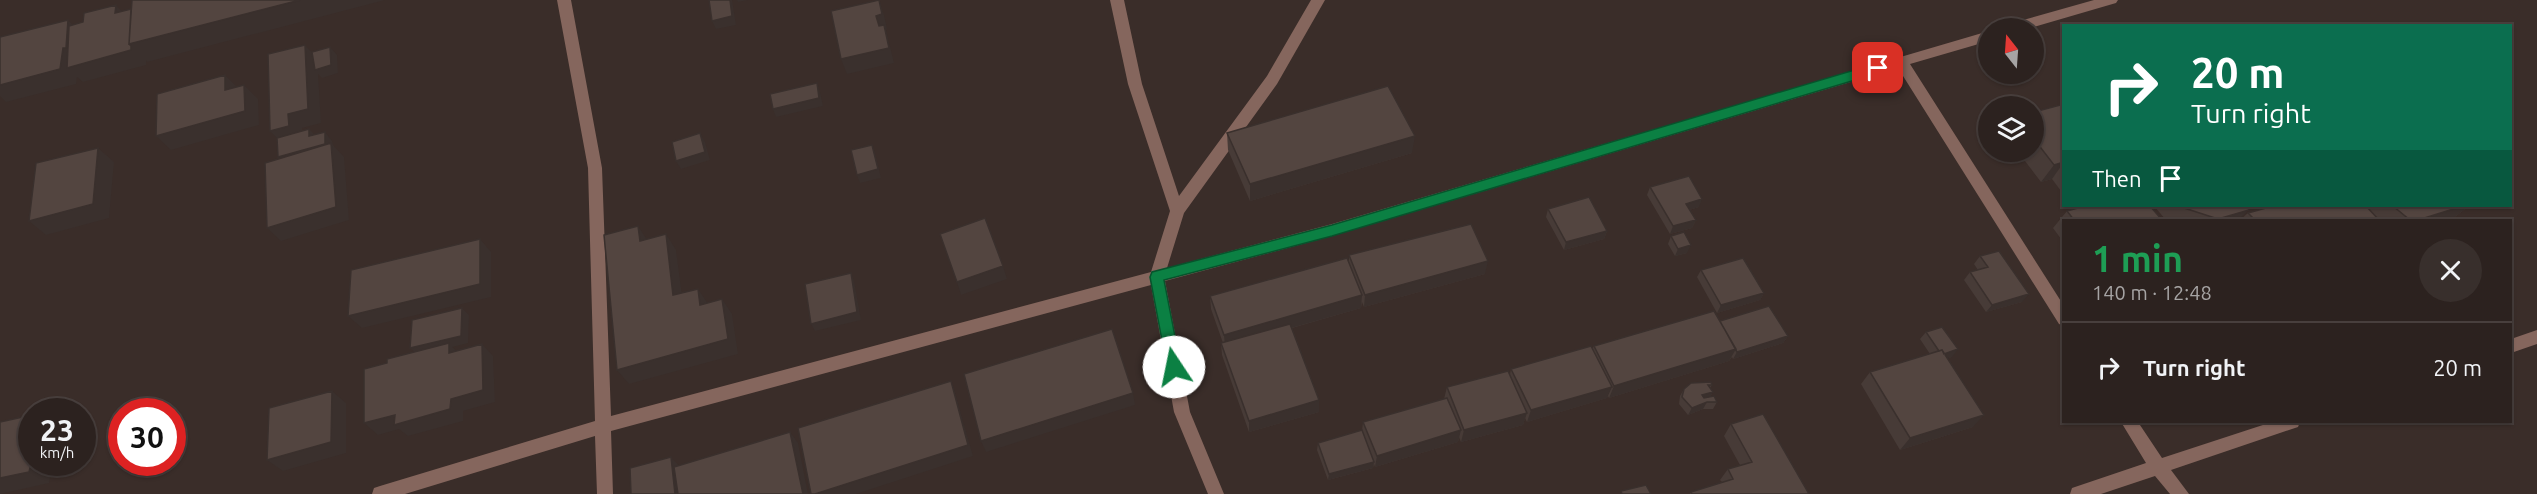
<!DOCTYPE html>
<meta charset="utf-8">
<style>
body{margin:0;font-family:Ubuntu,sans-serif;background:#382f2c;color:#f1f3f6;height:100vh;display:flex;flex-direction:column;font-size:22px;white-space:nowrap}
*{box-sizing:border-box;margin:0}
p{font-size:20px;color:#a6a4a4}
.icon{flex:none;width:33px;height:33px;fill:none;stroke:currentColor;stroke-width:2;stroke-linecap:round;stroke-linejoin:round}
.map{position:relative;flex:1;overflow:hidden}
.drawer{position:absolute;left:2062px;top:219px;width:450px;height:204px;display:flex;flex-direction:column;background:#2c221f;border-radius:0px;box-shadow:0 2px 4px #0004,0 0 0 2px #483f3d}
.drawer>*{flex:none}
.hud{position:absolute;left:2062px;top:24px;width:450px;height:183px;border-radius:0px;box-shadow:0 2px 4px #0004,0 0 0 2px #483f3d;background:#0b6e4f;color:#fff;overflow:hidden}
.needle{width:39px;rotate:343deg}
.fabs{position:absolute;left:1978px;top:18px;display:grid;gap:12px}
.fabs a{display:grid;place-items:center;width:66px;height:66px;border-radius:50%;background:#2c221f;box-shadow:0 2px 4px #0004,0 0 0 2px #483f3d;font-size:30px}
.speed{position:absolute;left:18px;top:398px;display:flex;gap:12px;font-size:30px;font-weight:700;text-align:center}
.speed>*{display:grid;place-content:center;width:78px;height:78px;border-radius:50%;background:#2c221f;box-shadow:0 2px 4px #0004,0 0 0 2px #483f3d;line-height:1}
.speed small{font-size:15px;font-weight:400}
.speed .limit{border:9px solid #d22;background:#fff;color:#111}
.pin{position:absolute;display:grid;place-items:center;width:51px;height:51px;color:#fff;margin:-26px;border-radius:12px;box-shadow:0 3px 9px #0006}
.me{position:absolute;width:66px;margin:-33px;rotate:349deg;stroke-linejoin:round;filter:drop-shadow(0 0 4px #0008)}
.turn{display:flex;align-items:center;gap:21px;height:126px;padding:0 30px;font-size:27px}
.turn .icon{width:78px;height:78px;stroke-width:2.5}
.turn b{display:block;font-size:42px;line-height:51px}
.then{display:flex;align-items:center;height:57px;padding:0 30px;background:#0003;gap:12px;font-size:22px}
.round{display:grid;place-items:center;flex:none;width:63px;height:63px;border-radius:32px;background:#382f2c}
.head{display:flex;align-items:center;justify-content:space-between;height:102px;padding:0 30px}
h1{font-size:36px;font-weight:700;line-height:45px;color:#1e9e55}
ul{padding:0;list-style:none}
li{display:flex;align-items:center;gap:18px;height:90px;padding:0 30px;border-top:2px solid #483f3d}
li div{flex:1}
li b{display:block;font-size:22px}
li em{font-style:normal}
.map>svg:first-child{display:block}
.lines{fill:none;stroke-linecap:round;stroke-linejoin:round}
.minor{fill:#85665d;fill-rule:evenodd}
.wall{fill:#473b37}
.shaded-wall{fill:#3a302d}
.building{fill:#534540;stroke:#3a302d;stroke-width:1.5}
.route{fill:#0b8043;stroke:#07532c;stroke-width:1.5}
</style>
<div class="map">
<svg width="2537" height="494" viewBox="0 0 2537 494">
<rect width="100%" height="100%" fill="#3a2d29"/>
<g class="lines">
<path class="minor" d="M557,0H571L602,168L611,416L1151,272L1170,211L1128,84L1110,0H1124L1142,84L1179,196L1267,76L1311,0H1325L1277,84L1184,213L1167,268L1332,224L1989,31V41L1910,64L2064,306V326L2059,324L1898,68L1332,236L1165,281L1190,412L1224,494H1208L1174,412L1151,285L611,431L613,494H597L595,436L405,494H372L374,488L380,486L595,421L588,168Z
M2094,0H2118L2116,3L2030,28H2007L2009,24Z
M2537,330V344L2511,353V339Z
M2121,422H2138L2162,458L2272,422H2300L2298,427L2292,429L2171,470L2189,494H2170L2155,476L2101,494H2070L2072,488L2146,463Z"/>
</g>
<path class="wall" d="M2064,104V195L2052,179L2041,182L2018,152H2034V112Z
M1227,133L1412,153L1250,201L1228,150Z
M1650,187L1699,207L1689,210L1696,220L1692,228L1670,234L1647,195Z
M2072,206H2150L2162,220H2064V243L2053,228L2067,211L2074,209Z
M2154,206H2249L2238,220H2166Z
M2273,206H2469L2452,219L2447,220H2240L2248,213Z
M1548,209L1607,231L1604,239L1564,250L1546,217Z
M1671,236L1687,253L1675,256L1668,244Z
M1349,255L1485,274L1364,307L1362,302L1361,308L1292,328L1319,400V412L1249,432L1222,355L1221,343H1223L1211,309L1210,296L1349,263Z
M1980,256L2022,302L1986,312L1964,280L1970,272L1978,270L1974,264Z
M1701,270L1764,293L1760,300L1717,313L1697,277Z
M1720,321L1788,336L1783,343L1733,359L1732,357L1729,361L1609,398L1608,396L1607,398L1527,422L1525,418L1523,425L1461,442L1459,437L1458,442L1375,467L1374,464L1373,468L1328,480L1317,450L1318,443L1362,431L1363,422L1444,399L1447,387L1510,374L1511,369L1592,349L1594,346Z
M1926,332L1952,357L1947,358L1973,427L1900,450L1861,384L1870,372L1930,354L1920,339Z
M1712,385L1710,388L1713,392L1710,397L1717,402L1713,409H1703L1688,415L1679,404L1680,396L1684,389Z
M1731,424L1809,494H1690L1691,492L1722,482L1720,480L1728,469L1740,465L1724,436Z"/>
<path class="shaded-wall" d="M300,0H385L147,62L146,60V65L83,82L77,77L76,84L6,102L0,96V85L63,48L68,20L83,35L129,44Z
M730,0H732L736,25L716,29L712,21Z
M737,0H748L738,2Z
M879,0L884,15L887,29L886,30L894,63L847,74L841,59L884,41L876,16Z
M116,5L130,20L115,13Z
M305,45L318,59L330,47L337,55L338,73L322,78L318,74L321,123L302,128V140L284,145L270,131L288,114Z
M225,75L239,89L225,90Z
M817,83L820,92L823,106L776,117L773,109Z
M244,85L258,99L259,125L171,150L156,136Z
M309,129L317,137L309,136Z
M325,132L332,141L333,145L344,157L349,220L281,241L267,228L286,166L278,157Z
M700,133L705,142L710,160L681,169L676,161Z
M1415,136L1412,153L1250,201V184Z
M872,145L875,153L881,178L860,183L857,175Z
M98,148L114,162L109,218L46,235L29,221Z
M2064,162L2052,179L2041,182L2054,165Z
M1702,199L1699,207L1682,212L1686,204Z
M2463,206H2469L2452,219L2447,220H2418Z
M2249,210L2238,220H2217L2218,219Z
M1696,220L1692,228L1670,234L1673,226Z
M638,226L649,243L640,241Z
M1607,231L1604,239L1564,250L1566,242Z
M666,234L676,250L684,311L673,295Z
M480,239L491,252V297L362,328L348,316Z
M1691,245L1687,253L1675,256L1678,249Z
M1488,261L1485,274L1364,307L1365,295Z
M1003,266L1007,279L961,295L957,282Z
M851,273L854,281L861,320L815,331L811,324Z
M698,289L708,304L700,305Z
M1764,293L1760,300L1717,313L1721,305Z
M2029,294L2022,302L1986,312L1992,305Z
M1362,295L1361,308L1225,347L1224,335Z
M722,299L732,314L738,354L629,384L617,370Z
M462,308L469,315L468,343L452,347L461,355H418L410,348Z
M1788,336L1783,343L1733,359L1737,352Z
M482,344L493,356L495,402L463,411V421L408,436L399,429L378,435L364,423L451,399Z
M1736,349L1729,361L1609,398L1614,386Z
M1958,349L1952,357L1935,362L1941,355Z
M951,381L955,393L973,456L856,494H815Z
M1612,387L1607,398L1527,422L1531,410Z
M332,391L346,403V453L283,471L267,460Z
M1713,392L1709,399L1698,402L1702,395Z
M1133,393L1135,405L986,452L981,441Z
M1319,400V412L1249,432V421Z
M1707,402L1703,409L1688,415L1692,408Z
M1527,413L1523,425L1461,442L1464,430Z
M1984,415L1973,427L1900,450L1910,438Z
M1461,430L1458,442L1375,467L1377,456Z
M790,432L798,443L808,494H803Z
M671,457L681,468L683,494H675Z
M32,462H53L49,483L0,494V478Z
M1374,462L1373,468L1328,480L1329,474Z"/>
<path class="building" d="M132,0H300L129,44Z
M709,0H730L732,16L712,21Z
M879,0L882,14L876,16L879,26L884,25L889,48L841,59L831,11Z
M116,5L115,13L131,9L129,44L131,46V50L67,68L69,26L83,22L84,13Z
M68,20L66,48H63L60,69L0,85V37Z
M305,45L308,109L288,114L289,126L270,131L268,54Z
M330,47L331,65L315,70L312,52Z
M225,75V90L244,85L245,111L156,136L157,94Z
M817,83L819,98L773,109L770,94Z
M1388,86L1415,136L1250,184L1227,133Z
M2064,104V162L2054,165L2034,139V112Z
M309,129V136L325,132V144L278,157L277,138Z
M700,133L705,152L676,161L672,142Z
M331,143L336,207L267,228L265,163Z
M872,145L878,169L857,175L851,150Z
M98,148L93,204L29,221L36,163Z
M1689,176L1702,199L1686,204L1696,220L1673,226L1650,187Z
M1589,197L1607,231L1566,242L1548,209Z
M2085,206H2150L2162,220H2074L2067,211Z
M2178,206H2249V210L2218,219Z
M2273,206H2366L2379,220H2255L2248,213Z
M2393,206H2463L2418,220H2410Z
M985,218L1003,266L957,282L940,234Z
M1471,224L1488,261L1365,295L1349,255Z
M638,226L640,241L666,234L673,295L698,289L700,305L722,299L728,339L617,370L604,235Z
M1684,232L1691,245L1678,249L1671,236Z
M480,239V284L348,316L351,270Z
M1999,251L2029,294L1992,305L1970,272L1988,267L1980,256Z
M1347,258L1362,295L1224,335L1210,296Z
M1743,258L1764,293L1721,305L1701,270Z
M851,273L857,312L811,324L805,284Z
M1769,306L1788,336L1737,352L1720,321Z
M462,308L461,336L410,348L412,320Z
M1714,311L1736,349L1614,386L1594,346Z
M1290,324L1319,400L1249,421L1221,343Z
M1942,327L1958,349L1944,354L1942,350L1939,351L1926,332Z
M1112,329L1133,393L981,441L964,374Z
M449,343V353L482,344L483,390L451,399L450,409L394,425L395,415L364,423V369L387,363V359Z
M1591,346L1612,387L1531,410L1511,369Z
M1942,350L1984,415L1910,438L1870,372Z
M1508,371L1527,413L1464,430L1447,387Z
M951,381L968,445L815,494H811L798,428Z
M1711,382L1712,385H1708L1713,392L1702,395L1704,398L1714,396L1717,402H1707L1692,408L1682,397L1684,389L1691,383Z
M332,391L331,442L267,460L269,408Z
M1447,398L1461,430L1377,456L1363,422Z
M1763,414L1809,494H1692L1691,492L1733,479L1728,469L1752,462L1731,424Z
M32,415V460L29,472L0,478V422Z
M1362,430L1374,462L1329,474L1318,443Z
M790,432L803,494H678L674,467Z
M671,457L675,494H631L630,468Z
M1646,485L1651,494H1622L1621,491Z"/>
<path class="route" d="M1878,63L1884,68L1882,72L1332,236L1164,280L1181,367L1179,371L1174,373L1169,371L1167,367L1150,277L1152,272L1332,225Z"/>
</svg>
<div class="fabs">
<a><svg class="needle" viewBox="-14 -14 28 28"><path d="M0-13l5 13h-10z" fill="#e53935"/><path d="M0 13l5-13h-10z" fill="#a6a4a4"/></svg></a>
<a><svg class="icon" aria-label="layers" viewBox="0 0 24 24"><path d="M12 4l9 5-9 5-9-5zM3 14l9 5 9-5"/></svg></a>
</div>
<div class="speed"><div>23<small>km/h</small></div><div class="limit">30</div></div>
<div class="pin" style="left:1878px;top:68px;background:#d93025"><svg class="icon" aria-label="arrive" viewBox="0 0 24 24"><path d="M6 21V4h12l-3 4 3 4H6"/></svg></div>
<svg class="me" style="left:1174px;top:367px" viewBox="-20 -20 40 40"><circle r="19" fill="#fff"/><path d="M0-13L10 11 0 6-10 11z" fill="#0b8043"/></svg>
<div class="hud">
<div class="turn"><svg class="icon" aria-label="right" viewBox="0 0 24 24"><path d="M7 20v-9h11M14 6l5 5-5 5"/></svg><div><b>20 m</b>Turn right</div></div>
<div class="then">Then<svg class="icon" aria-label="arrive" viewBox="0 0 24 24"><path d="M6 21V4h12l-3 4 3 4H6"/></svg></div>
</div>
<section class="drawer">
<div class="head"><div><h1>1 min</h1><p>140 m · 12:48</p></div><a class="round"><svg class="icon" aria-label="close" viewBox="0 0 24 24"><path d="M6 6l12 12M18 6L6 18"/></svg></a></div>
<ul>
<li><svg class="icon" aria-label="right" viewBox="0 0 24 24"><path d="M7 20v-9h11M14 6l5 5-5 5"/></svg><div><b>Turn right</b></div><em>20 m</em></li>
</ul>
</section>
</div>
